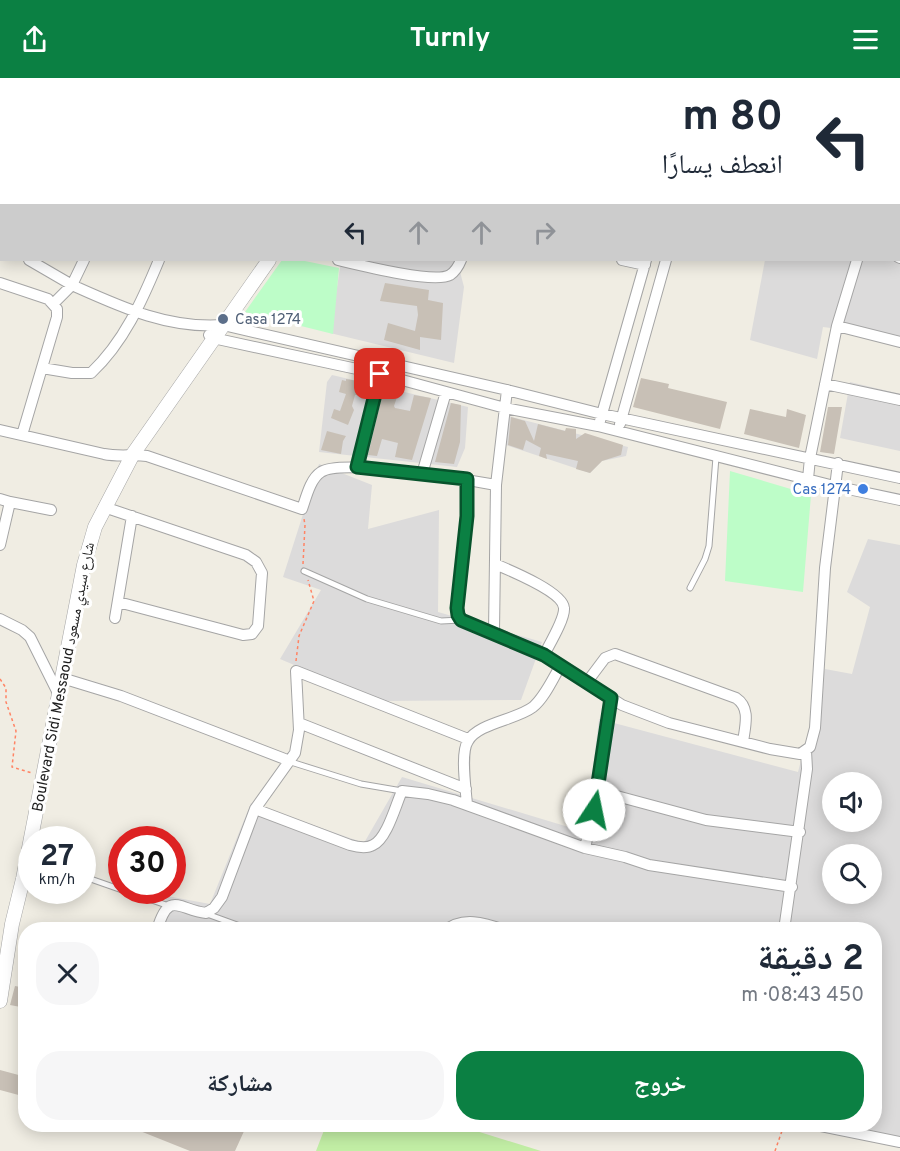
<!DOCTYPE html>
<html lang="ar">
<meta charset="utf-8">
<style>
body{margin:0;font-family:Overpass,"Noto Naskh Arabic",sans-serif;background:#f6f6f7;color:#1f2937;direction:rtl;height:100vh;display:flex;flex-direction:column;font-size:22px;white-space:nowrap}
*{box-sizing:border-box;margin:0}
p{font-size:20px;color:#747a83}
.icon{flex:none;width:33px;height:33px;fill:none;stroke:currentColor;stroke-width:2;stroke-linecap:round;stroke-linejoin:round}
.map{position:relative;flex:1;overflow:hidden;direction:ltr}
.details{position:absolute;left:18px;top:844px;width:864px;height:210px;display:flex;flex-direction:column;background:#fff;border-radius:24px;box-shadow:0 3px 15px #0003;direction:rtl}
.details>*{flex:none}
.guide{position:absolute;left:0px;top:0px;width:900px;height:183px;box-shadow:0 3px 15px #0003;direction:rtl;background:#fff;color:#1f2937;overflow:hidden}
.buttons{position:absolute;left:822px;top:694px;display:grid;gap:12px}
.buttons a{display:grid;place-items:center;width:60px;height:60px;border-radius:50%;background:#fff;box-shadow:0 3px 15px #0003;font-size:30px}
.speed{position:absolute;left:18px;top:748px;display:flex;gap:12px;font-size:30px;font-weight:700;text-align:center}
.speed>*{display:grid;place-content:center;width:78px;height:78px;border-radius:50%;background:#fff;box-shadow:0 3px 15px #0003;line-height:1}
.speed small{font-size:15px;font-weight:400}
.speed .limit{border:9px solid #d22;background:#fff;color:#111}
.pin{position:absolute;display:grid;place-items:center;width:51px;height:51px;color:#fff;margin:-26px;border-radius:12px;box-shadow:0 3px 9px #0006}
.me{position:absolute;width:66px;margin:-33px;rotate:11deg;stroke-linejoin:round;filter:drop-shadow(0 0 4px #0008)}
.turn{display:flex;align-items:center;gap:21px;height:126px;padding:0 18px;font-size:27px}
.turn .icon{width:78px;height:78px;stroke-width:2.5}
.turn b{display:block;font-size:42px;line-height:51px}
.lanes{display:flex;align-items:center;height:57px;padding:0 18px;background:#0003;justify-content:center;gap:30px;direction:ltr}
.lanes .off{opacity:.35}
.round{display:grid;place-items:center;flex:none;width:63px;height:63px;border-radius:24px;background:#f6f6f7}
.overview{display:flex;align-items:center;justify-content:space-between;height:102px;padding:0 18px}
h1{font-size:36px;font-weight:700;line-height:45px}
.cta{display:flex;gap:12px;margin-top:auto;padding:12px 18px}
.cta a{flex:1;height:69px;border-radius:24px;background:#0b8043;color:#fff;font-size:24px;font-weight:700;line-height:69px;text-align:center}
.cta a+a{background:#f6f6f7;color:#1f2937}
header{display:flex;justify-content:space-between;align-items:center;height:78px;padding:0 18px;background:#0b8043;color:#fff;font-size:27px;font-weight:700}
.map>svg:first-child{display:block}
.residential{fill:#dcdbdb;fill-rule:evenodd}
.grass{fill:#c2eea5}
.park{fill:#bdfdc8}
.building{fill:#c8c0b6}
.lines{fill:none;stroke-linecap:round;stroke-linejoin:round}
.service-casing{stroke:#a5a5a5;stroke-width:7}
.minor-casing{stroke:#a5a5a5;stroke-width:12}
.tertiary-casing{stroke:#a5a5a5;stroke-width:15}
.path{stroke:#ff8465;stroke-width:1.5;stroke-dasharray:3 3;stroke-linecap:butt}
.service{stroke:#fff;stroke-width:5}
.minor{stroke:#fff;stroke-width:10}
.tertiary{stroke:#fff;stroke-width:14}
.route-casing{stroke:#07532c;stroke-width:15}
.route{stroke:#0b8043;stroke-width:10}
.service-dot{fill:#5c6f8a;stroke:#fff;stroke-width:2}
.shop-dot{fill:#3f7fe0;stroke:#fff;stroke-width:2}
.labels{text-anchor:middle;stroke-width:6;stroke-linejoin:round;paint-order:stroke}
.service-label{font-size:15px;fill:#4e5e75;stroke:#fff;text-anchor:start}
.shop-label{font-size:15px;fill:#366cbe;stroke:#fff;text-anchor:end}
.street-label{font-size:15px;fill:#1e1e1e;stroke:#fff}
</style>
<header><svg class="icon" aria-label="menu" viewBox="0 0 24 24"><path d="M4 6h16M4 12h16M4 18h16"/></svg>Turnly<svg class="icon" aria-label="share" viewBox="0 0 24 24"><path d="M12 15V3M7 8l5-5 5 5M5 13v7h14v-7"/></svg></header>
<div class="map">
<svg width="900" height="1073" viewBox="0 0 900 1073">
<rect width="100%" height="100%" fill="#f0ede3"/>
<path class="residential" d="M900,0V259L823,249L817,281L750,262L765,182H898Z
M338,182H457L464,209L454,285L330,255L341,183Z
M332,297L468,329L465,370L457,389L319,374L327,304Z
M850,304L900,316V373L840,360Z
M508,338L628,369L626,378L602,383L590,395L506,367Z
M319,386L372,407L368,451L439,432L438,534L542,564L521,622L380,623L280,581L321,512L283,499Z
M868,461L900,467V1059L849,1047H874V852H153L167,818L210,826L251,725L364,765L402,699L585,754L599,641L798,694L825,591L852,596L870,529L847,514ZM832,705H872V744H832ZM832,777H872V816H832Z"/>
<path class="grass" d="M326,1047H457L541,1073H316Z"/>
<path class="park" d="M282,182H300L339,190L333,256L245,234Z
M730,393L811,417L803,514L725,503Z"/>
<path class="building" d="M385,205L429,212L428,222L443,225L441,262L420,259V272L384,262L388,245L415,253L418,237L417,228L380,223Z
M641,300L669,306L668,310L727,324L720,351L633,329Z
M346,301L363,304L358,317H355L352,328L354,332L348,347L331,340L334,331L340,333L346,316L339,314L342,302L346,303Z
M384,309L399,313L394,328L395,330L410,333L414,317L431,320L412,382L395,379L398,365L382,361L377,378L368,377Z
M451,325L461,327L460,364L454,386L435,384Z
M828,329H842L834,376L820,374Z
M750,331L786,339L787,331L806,337L799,370L744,356Z
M511,339L525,343L534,363L538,346L565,353L566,350L576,351V361L585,355L623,367L621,377L602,383L590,395L576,391L578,383L546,376L547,381L539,378L541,370L526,362L523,372L508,367Z
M327,353L346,358L343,363L341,376L321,372Z
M15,908L26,910V930L10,927Z
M0,992L26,999V1019L0,1012Z
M125,1047H235L245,1051L235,1073H190Z"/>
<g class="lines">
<defs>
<path id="service" d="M773,2V0
M467,401V438L457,537L461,542L494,554
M304,493L367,521L441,543L461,542
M690,510L705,481L709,468L716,379
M291,684L361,706L402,713
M82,798L122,812
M126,813L169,828
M207,836L251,852
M442,852C463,833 489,844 513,852"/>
<path id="minor" d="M443,0V2
M484,0V2
M537,0L546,2
M713,0L718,2
M186,2V0
M264,2V0
M526,2L529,0
M620,2L621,0
M635,2L636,0
M697,2V0
M0,14L2,15
M898,56H900
M0,156L2,152
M0,164L2,165
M898,179L900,180
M29,182L72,207L84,182
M338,182C359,187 434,206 450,197C456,193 459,187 461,182
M622,182L645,187
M0,205L48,221L57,231V239L22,357
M54,225L72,207C121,229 168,251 223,247L507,312L602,336L900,400
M837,248L900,264
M209,257L213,260L380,296L505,330L598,348L834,408L900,422
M42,290L72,295H91C124,264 142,223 159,182
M825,306L900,322
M507,312L496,407L494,554L544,577L622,627L669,645L770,671L800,676L810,669L815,650L825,490L838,385
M600,343L646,182
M620,346L666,182
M0,352L104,376C119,379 133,376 147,378L302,431C306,420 310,401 321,394C341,380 468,402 496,407
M357,389L380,296
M422,396L446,314
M808,401L810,380L837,248L857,182
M0,421L10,424L0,467
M10,424L51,432
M104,429L246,477L256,484L262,495L258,548L252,556L243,557L118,524
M495,486C509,492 563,514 564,530C565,541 549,567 544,577
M115,540L132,438
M0,541L22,552L30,559L59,617
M62,600L121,618L290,683
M587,604L605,580L615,576L736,620C751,630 745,648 743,664
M299,645L466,711
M598,713L706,742L800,754
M467,727C466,711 460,675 468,663C478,645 516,642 533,629C545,619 553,600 561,587
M255,731L350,767C357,769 366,771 373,767C387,761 396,726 402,713L428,716L453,722L585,770L625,779L649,787L792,809
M585,770L598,713L611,620
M157,852C169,811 179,832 206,835L214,830L222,819L255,731L295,675L299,652L296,593L468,661
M784,852L807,691L806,673
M816,1047L900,1064"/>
<path id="tertiary" d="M396,2L397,0
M0,923L12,846L23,801L84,487L95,449L133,376L269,182"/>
</defs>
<use href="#service" class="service-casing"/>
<use href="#minor" class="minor-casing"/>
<use href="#tertiary" class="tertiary-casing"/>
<path class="path" d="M303,486L305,447L304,441
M296,583L299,558L314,523L308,502
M0,601L6,610V624L16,653L12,689L32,695
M775,1073L784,1047"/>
<use href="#service" class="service"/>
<use href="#minor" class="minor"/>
<use href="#tertiary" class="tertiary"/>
</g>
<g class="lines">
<defs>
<path id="route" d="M380,296L357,389L467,401V438L457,530L458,537L461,542L544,577L611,620L594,732"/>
</defs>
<use href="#route" class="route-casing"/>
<use href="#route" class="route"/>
</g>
<circle class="service-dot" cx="223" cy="241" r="6"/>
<circle class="shop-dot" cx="863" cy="411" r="6"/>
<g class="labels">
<g class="service-label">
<text x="235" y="246">Casa 1274</text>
</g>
<g class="shop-label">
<text x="851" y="416">Cas 1274</text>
</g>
<g class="street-label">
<text transform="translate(63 599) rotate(-79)" y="5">Boulevard Sidi Messaoud شارع سيدي مسعود</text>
</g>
</g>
</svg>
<div class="buttons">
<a><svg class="icon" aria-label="sound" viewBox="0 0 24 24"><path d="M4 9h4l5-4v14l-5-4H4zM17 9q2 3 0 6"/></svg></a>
<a><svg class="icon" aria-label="search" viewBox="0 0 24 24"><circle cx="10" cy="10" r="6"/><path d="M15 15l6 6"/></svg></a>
</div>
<div class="speed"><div>27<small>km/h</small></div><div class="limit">30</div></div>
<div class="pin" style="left:380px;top:296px;background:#d93025"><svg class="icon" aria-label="arrive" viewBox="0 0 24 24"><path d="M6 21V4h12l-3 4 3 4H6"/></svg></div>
<svg class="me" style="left:594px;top:732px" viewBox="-20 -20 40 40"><circle r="19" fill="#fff"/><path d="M0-13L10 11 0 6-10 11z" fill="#0b8043"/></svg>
<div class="guide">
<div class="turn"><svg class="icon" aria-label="left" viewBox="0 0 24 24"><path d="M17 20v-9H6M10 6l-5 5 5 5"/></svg><div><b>80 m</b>انعطف يسارًا</div></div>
<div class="lanes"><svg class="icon" aria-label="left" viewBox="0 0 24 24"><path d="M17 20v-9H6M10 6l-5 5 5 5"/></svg><svg class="icon off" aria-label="ahead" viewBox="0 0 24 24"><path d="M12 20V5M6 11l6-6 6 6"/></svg><svg class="icon off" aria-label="ahead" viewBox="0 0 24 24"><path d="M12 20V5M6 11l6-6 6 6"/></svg><svg class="icon off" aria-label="right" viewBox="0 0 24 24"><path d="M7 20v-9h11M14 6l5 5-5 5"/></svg></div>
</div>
<section class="details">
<div class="overview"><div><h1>2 دقيقة</h1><p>450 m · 08:43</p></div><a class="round"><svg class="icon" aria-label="close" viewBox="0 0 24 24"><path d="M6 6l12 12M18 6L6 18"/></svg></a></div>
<div class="cta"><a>خروج</a><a>مشاركة</a></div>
</section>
</div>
